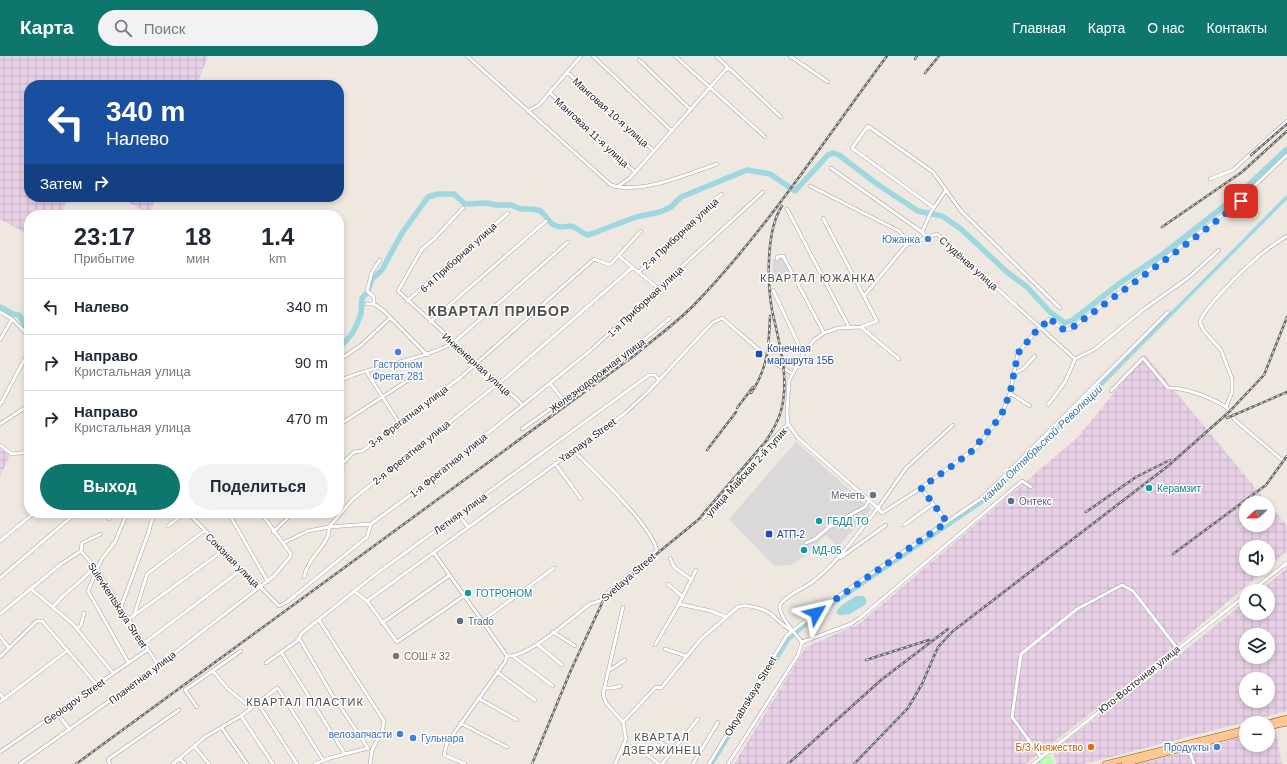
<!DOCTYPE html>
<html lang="ru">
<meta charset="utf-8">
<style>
body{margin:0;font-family:Arial,sans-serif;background:#f2f2f3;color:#1f2937;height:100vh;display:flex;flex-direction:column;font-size:15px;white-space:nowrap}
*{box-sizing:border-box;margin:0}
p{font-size:13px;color:#747a83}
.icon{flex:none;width:22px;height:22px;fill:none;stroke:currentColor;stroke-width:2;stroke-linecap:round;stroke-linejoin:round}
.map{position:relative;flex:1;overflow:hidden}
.drawer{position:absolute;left:24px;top:154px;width:320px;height:308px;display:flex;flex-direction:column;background:#fff;border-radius:16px;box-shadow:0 2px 6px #0003}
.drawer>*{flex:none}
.hud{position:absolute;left:24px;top:24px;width:320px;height:122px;border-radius:16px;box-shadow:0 2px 6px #0003;background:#1a4fa0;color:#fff;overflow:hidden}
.needle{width:26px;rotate:248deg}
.buttons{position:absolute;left:1239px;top:440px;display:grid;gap:8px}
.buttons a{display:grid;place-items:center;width:36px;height:36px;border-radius:50%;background:#fff;box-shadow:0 2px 6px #0003;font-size:20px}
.pin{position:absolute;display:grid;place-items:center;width:34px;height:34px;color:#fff;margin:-17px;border-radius:8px;box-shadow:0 2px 6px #0006}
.me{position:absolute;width:44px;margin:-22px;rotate:53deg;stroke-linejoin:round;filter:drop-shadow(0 0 3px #0008)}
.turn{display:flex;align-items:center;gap:14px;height:84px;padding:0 16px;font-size:18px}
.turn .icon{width:52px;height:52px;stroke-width:2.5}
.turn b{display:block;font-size:28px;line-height:34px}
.then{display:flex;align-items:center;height:38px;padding:0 16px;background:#0003;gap:8px;font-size:15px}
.eta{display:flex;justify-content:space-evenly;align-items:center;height:68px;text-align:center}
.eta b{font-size:24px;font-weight:600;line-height:28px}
.button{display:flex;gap:8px;margin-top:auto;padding:8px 16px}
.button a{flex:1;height:46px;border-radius:24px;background:#0f766e;color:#fff;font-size:16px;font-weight:600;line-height:46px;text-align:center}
.button a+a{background:#f2f2f3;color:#1f2937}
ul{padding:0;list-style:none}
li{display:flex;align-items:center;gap:12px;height:56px;padding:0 16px;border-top:1px solid #e0e1e3}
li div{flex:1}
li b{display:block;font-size:15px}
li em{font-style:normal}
header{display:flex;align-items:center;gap:24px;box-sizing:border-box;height:56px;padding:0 20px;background:#0f766e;color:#fff}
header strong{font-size:19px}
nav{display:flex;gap:22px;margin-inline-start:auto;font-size:14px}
.search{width:280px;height:36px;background:#f2f2f3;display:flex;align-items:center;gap:10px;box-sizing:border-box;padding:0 14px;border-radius:22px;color:#747a83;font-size:15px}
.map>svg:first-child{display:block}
.residential{fill:#dad8d8}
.industrial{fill:url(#industrial-grid);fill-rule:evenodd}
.park{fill:url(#park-tufts)}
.water{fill:#9dd7df}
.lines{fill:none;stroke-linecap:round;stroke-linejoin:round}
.canal{stroke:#9dd7df;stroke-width:3.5}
.river{stroke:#9dd7df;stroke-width:5.5}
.street-casing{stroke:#a2a2a2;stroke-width:4}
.primary-casing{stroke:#935400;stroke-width:6}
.street{stroke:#fff;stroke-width:3}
.primary{stroke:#ffc794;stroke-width:5}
.rail-casing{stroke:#696969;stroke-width:2.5}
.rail{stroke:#fff;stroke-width:1;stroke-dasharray:3;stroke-linecap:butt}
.route{stroke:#1a73e8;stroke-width:7;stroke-dasharray:0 12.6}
.shop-dot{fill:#3f7fe0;stroke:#fff;stroke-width:1.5}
.transit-dot{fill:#1a4fb4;stroke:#fff;stroke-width:1.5}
.culture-dot{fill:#0f9aa8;stroke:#fff;stroke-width:1.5}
.worship-dot{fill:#6b7280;stroke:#fff;stroke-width:1.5}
.service-dot{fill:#5c6f8a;stroke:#fff;stroke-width:1.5}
.education-dot{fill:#8d6e63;stroke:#fff;stroke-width:1.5}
.food-dot{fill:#e8710a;stroke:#fff;stroke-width:1.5}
.labels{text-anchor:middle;stroke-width:3;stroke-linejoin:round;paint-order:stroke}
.street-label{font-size:10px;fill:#1b1b1b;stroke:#fff}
.shop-label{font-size:10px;fill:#366cbe;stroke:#fff;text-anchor:end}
.transit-label{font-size:10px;fill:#164399;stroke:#fff;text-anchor:start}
.culture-label{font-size:10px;fill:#0d838f;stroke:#fff;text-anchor:start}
.worship-label{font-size:10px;fill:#5b616d;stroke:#fff;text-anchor:end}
.service-label{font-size:10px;fill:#4e5e75;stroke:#fff;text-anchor:start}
.education-label{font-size:10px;fill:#785e54;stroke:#fff;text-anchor:start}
.food-label{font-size:10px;fill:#c56008;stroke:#fff;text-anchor:end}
.neighbourhood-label{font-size:11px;letter-spacing:1px;fill:#4e4e4e;stroke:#fff}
.water-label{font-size:11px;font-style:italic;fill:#3d78a1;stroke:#fff}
.district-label{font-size:14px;font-weight:bold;letter-spacing:1px;fill:#4e4e4e;stroke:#fff}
</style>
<header>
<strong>Карта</strong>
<div class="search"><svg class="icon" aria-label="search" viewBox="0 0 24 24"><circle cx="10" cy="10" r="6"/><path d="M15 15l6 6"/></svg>Поиск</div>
<nav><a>Главная</a><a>Карта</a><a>О нас</a><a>Контакты</a></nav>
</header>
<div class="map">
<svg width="1287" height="708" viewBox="0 0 1287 708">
<defs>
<pattern id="industrial-grid" width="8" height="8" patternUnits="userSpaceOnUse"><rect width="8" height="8" fill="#e8d1e6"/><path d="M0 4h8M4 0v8" fill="none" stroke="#c6b3c5"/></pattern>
<pattern id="park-tufts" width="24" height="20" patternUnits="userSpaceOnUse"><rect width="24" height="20" fill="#b9fdb8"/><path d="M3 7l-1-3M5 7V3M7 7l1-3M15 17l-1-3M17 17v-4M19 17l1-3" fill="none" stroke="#9ed89e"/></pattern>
</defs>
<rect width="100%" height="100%" fill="#eee8e0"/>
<path class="residential" d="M782,202L789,215L772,224L773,204Z
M796,386L871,453L838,491L826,479L804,501L790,509L774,510L729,463Z"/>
<path class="industrial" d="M0,0H208L197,29H29V141H69L60,159H29V179L0,163Z
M118,141H156L150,158Z
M1145,299L1287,470V495L1268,511V491H1246V513H1266L1170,595L1026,708H734L806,591L859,568L1078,381ZM1246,447H1268V469H1246Z
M0,393L10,399L0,421Z
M1287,512V655L1084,708H1057L1052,695L1158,616L1246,545V557H1268V535H1259ZM1246,579H1268V601H1246ZM1246,623H1268V645H1246Z
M1275,672L1282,708H1137L1246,680V689H1268V674Z"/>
<path class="park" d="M1050,696L1054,708H1038V705Z"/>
<path class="water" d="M856,540H863L866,543V548L850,558L840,559L837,558V554L842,549Z"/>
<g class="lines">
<path class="canal" d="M712,708L789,583L821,556L991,440L1287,141"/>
<path class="river" d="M0,251L13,258L19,259L29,276
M339,287L343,288L352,278L357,268L361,258L362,242L367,237L372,223L382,214L402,177L428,141L438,138H454L465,148L487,147L496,149H511L520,153H533L541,155L552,168L560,171L572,170L587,179L591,178L636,161L660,156L671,151L681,141L747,114L770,118L795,135L828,99L833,97L839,99L877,128L918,155L942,160L961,173L1007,216L1027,231L1050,256L1065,267L1073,264L1120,227L1163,198L1237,140L1287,93"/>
<defs>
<path id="street" d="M467,0L611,129C640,139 688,118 717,108
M593,0L672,75
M675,0L765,81
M716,0L781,61
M790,0L828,26
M639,4L691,54
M567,16L654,95
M549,36L635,116
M528,55L539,49L581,0
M831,112L922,176L926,181
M1210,123L1233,114L1287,65
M810,130L899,175L905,182L906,189
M617,131L630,122L728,11
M463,152L434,183L422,193L398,235L522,348
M934,152L852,92L868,70L933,116L961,155L1060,252
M787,153L849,271
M922,176L931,156L946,134
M1287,180C1278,186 1268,192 1259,200C1247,210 1201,254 1200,267L1204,275L1221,294L1232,323V336L1226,351L1229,356L1236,365L1281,403H1287
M620,201L659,233
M777,203V201L783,200L824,277
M639,216L714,144L722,138
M773,234L803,298
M864,240L906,189L937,178L1075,303
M407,245L508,157
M367,248H374L384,255L427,299
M374,248V241L367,235L372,216L380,204
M0,256L12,263L29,280
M430,266L546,165
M861,271L899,303
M0,284L12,263
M339,304L360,290L390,262
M366,315L399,367
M1015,317L1023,313L1035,300
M339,325C375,308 417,306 453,287L568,186
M550,327L563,344
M1111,335L1143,302L1168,332C1187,332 1210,341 1226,351
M1010,337L1030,350
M0,349L29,295
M1048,349L1065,326L1075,303L1095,293L1144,253L1188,222L1219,194
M0,368L23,353L29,351
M339,369L410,323
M953,369L906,412L878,452L882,457L921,432L977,391L1001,360L1010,337L1018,297L1037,274L1041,272L1049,263L1064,274L1072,272L1227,156L1287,99
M522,373L621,303L670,262
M0,389L12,398L29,396
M555,407L581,443
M339,411L354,396L362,395L461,321L594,203L610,209L641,175
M921,432L947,466
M127,457L115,486L101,504L88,535L128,606
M188,457L279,550L287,546L367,481L371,468
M229,458L268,526
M458,458L468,471
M109,463L111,457
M703,463L765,391L788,368
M371,468L421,431L591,294L763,136
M904,469L933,448
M168,470L185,457
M273,476L293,457
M0,485L34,457
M283,487L308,475L329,471L371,468
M806,487L815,483L833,468L865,451L869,445
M81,495L82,487L101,478
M434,497L507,600L505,606L447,687L444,699L465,708
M670,502L674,511L692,524
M840,502L886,469
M304,521C308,500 331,488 329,471L353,443L509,319L633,211
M0,522L76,457
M668,528L683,541
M31,533L73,568L113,617
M1251,535L1287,507
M355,536L367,545L397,586L464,540
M367,545L624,358L648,336L712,267L722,262L773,306L793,318
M679,548L696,514
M53,551C65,535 83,526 95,510
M121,551L148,478L154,457
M623,551L603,638L606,647L623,666
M0,558L61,508L81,495L97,514L158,609
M134,560L147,518L204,475
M129,563L224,494
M319,564L384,665L382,676L372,694L370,708
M482,565L554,512
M382,567L450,519
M77,573L81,569L84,557
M553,576L575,590
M0,580L9,592L37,565H42L97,629
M299,582L331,637L368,692
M802,586C796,579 778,559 780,550C781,542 804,532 811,527C838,507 857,478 878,452L799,383L788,368L787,357L789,325L803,298L814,284L824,277L838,272L861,271L877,265L823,162
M143,588L242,513
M537,588L562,609
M655,589L679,548L711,555L726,561
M665,593L686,600
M281,596L345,698
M507,600C528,602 572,561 590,548L600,545L612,533L657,495C652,469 593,415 573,394
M0,601L9,592
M514,601L553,630
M266,607L297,585L302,577L376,518L649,319H655L659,324
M213,615L228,633L251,652
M608,615L625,604
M497,616L535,644
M604,632H613L621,630
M0,638L4,643
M478,642L517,664
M0,646L68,594
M257,646L297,708
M197,651L185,634L241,595
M57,657L70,674
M241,660L273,708
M460,667L507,691
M222,672L247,708
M657,684L673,694
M194,690L209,708
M1188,691L1194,708
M642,695L659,708
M0,696L147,594
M1041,701L1012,661L1021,598L1077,553L1122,529L1133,535L1177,592
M180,703L185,708
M20,708L146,619L274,520L290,501L291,498L261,457
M110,708L108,704L110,702L179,654
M173,708L205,681L241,660L277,632L279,634L323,704
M315,708L330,702L368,692
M615,708L626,683L623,666L656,631L661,632L701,583L738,551C745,547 764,553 771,558C778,564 783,570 791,574
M662,708L698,663
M693,708L718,666
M709,708L787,579L840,539L982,442L1168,256
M728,708L798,599L802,586L851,568L860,562L1022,425L1031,431
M1033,708L1246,539"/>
<path id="primary" d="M1268,667L1287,662
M1268,671L1287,667
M1105,708L1246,673
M1124,708L1246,676"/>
</defs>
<use href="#street" class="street-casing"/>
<use href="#primary" class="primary-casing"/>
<use href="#street" class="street"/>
<use href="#primary" class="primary"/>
<defs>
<path id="rail" d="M915,3L917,0
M925,17L939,0
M1251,99L1287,68
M1162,171L1242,116L1287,75
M751,337C768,312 769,290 770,260
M737,352L753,331
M1227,362L1287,336
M707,394L736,356
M1086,456L1136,421L1170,404
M1173,498L1266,429L1287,400
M866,604L929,584
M76,708L635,299C654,283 675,268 693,250C765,176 825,83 887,0
M532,708L571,614L603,545L615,532L698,464L766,385C772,376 778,366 781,355C790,321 779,287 772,254C767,226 766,174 782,150
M788,708L881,624L948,573
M854,708L908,652L922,628L938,591L953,575L1168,410L1229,356L1264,319L1287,261"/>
</defs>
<use href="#rail" class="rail-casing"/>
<use href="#rail" class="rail"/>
</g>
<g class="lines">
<path class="route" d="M816,557L947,466L921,432L970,397L1001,360L1010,337L1018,297L1037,274L1041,272L1049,262L1064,274L1072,272C1128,230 1187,190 1241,145"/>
</g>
<g class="shop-dot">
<circle cx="928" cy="183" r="4"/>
<circle cx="398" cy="296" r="4"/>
<circle cx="400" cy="678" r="4"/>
<circle cx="413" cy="682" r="4"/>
<circle cx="1217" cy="691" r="4"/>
</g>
<g class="transit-dot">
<rect x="755" y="294" width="8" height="8" rx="2"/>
<rect x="765" y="474" width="8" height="8" rx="2"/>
</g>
<g class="culture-dot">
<circle cx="1149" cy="432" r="4"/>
<circle cx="819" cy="465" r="4"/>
<circle cx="804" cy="494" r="4"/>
<circle cx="468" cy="537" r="4"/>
</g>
<circle class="worship-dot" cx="873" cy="439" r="4"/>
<g class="service-dot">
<circle cx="1011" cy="445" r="4"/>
<circle cx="460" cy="565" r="4"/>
</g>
<circle class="education-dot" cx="396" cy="600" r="4"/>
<circle class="food-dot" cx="1091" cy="691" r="4"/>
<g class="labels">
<g class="street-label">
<text transform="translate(611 56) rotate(42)" y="4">Манговая 10-я улица</text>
<text transform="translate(592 76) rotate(43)" y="4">Манговая 11-я улица</text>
<text transform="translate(680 177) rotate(-43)" y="4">2-я Приборная улица</text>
<text transform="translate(458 201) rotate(-42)" y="4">6-я Приборная улица</text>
<text transform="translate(969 207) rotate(42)" y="4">Студёная улица</text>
<text transform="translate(645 245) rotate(-43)" y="4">1-я Приборная улица</text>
<text transform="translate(477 308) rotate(42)" y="4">Инженерная улица</text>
<text transform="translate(597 319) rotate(-37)" y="4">Железнодорожная улица</text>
<text transform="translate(408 360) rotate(-37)" y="4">3-я Фрегатная улица</text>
<text transform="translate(587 384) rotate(-36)" y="4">Yasnaya Street</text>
<text transform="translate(411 396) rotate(-39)" y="4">2-я Фрегатная улица</text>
<text transform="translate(448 409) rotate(-39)" y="4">1-я Фрегатная улица</text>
<text transform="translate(746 416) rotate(-48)" y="4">улица Майская 2-й тупик</text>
<text transform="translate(460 457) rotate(-36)" y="4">Летняя улица</text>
<text transform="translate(233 504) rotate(45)" y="4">Союзная улица</text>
<text transform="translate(628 521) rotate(-41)" y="4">Svetlaya Street</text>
<text transform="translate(118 549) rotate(57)" y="4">Sulevkentskaya Street</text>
<text transform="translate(142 621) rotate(-37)" y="4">Планетная улица</text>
<text transform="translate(1139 623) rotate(-39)" y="4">Юго-Восточная улица</text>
<text transform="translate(750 640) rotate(-59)" y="4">Oktyabrskaya Street</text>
<text transform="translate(74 645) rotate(-35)" y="4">Geologov Street</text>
</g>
<g class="shop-label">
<text x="920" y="187">Южанка</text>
<text x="398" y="312" text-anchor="middle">Гастроном<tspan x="398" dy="12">Фрегат 281</tspan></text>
<text x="392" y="682">велозапчасти</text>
<text x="421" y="686" text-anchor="start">Гульнара</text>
<text x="1209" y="695">Продукты</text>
</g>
<g class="transit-label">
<text x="767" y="296">Конечная<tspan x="767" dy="12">маршрута 15Б</tspan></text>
<text x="777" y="482">АТП-2</text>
</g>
<g class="culture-label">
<text x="1157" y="436">Керамзит</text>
<text x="827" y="469">ГБДД ТО</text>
<text x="812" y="498">МД-05</text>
<text x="476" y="541">ГОТРОНОМ</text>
</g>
<g class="worship-label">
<text x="865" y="443">Мечеть</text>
</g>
<g class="service-label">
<text x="1019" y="449">Онтекс</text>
<text x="468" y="569">Trado</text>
</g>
<g class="education-label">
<text x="404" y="604">СОШ # 32</text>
</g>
<g class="food-label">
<text x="1083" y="695">Б/З Княжество</text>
</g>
<g class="neighbourhood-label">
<text x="818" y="226">КВАРТАЛ ЮЖАНКА</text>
<text x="305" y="650">КВАРТАЛ ПЛАСТИК</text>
<text x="662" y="685">КВАРТАЛ<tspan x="662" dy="13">ДЗЕРЖИНЕЦ</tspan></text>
</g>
<g class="water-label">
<text transform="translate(1042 387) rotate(-44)" y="4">канал Октябрьской Революции</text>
</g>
<g class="district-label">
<text x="499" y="260">КВАРТАЛ ПРИБОР</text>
</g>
</g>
</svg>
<div class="buttons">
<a><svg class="needle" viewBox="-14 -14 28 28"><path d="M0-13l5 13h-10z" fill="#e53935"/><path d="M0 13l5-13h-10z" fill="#747a83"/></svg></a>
<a><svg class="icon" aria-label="sound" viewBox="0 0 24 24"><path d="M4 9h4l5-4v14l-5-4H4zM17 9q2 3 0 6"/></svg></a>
<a><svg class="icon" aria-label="search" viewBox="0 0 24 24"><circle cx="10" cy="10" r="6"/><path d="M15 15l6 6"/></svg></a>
<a><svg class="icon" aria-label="layers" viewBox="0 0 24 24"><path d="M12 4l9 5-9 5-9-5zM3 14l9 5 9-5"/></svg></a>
<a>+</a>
<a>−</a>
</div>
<div class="pin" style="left:1241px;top:145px;background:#d93025"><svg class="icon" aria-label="arrive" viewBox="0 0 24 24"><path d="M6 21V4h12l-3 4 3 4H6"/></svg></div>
<svg class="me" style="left:816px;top:557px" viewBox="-20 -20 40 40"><path d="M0-17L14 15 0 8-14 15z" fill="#1a73e8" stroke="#fff" stroke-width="4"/></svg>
<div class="hud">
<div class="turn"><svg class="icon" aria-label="left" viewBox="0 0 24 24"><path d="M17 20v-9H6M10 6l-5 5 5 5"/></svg><div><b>340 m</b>Налево</div></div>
<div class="then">Затем<svg class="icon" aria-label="right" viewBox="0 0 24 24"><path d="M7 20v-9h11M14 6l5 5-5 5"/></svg></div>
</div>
<section class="drawer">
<div class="eta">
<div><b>23:17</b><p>Прибытие</p></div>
<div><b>18</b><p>мин</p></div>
<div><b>1.4</b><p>km</p></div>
</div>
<ul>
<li><svg class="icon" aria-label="left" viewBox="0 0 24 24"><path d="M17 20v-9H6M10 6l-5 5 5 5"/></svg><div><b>Налево</b></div><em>340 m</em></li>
<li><svg class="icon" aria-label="right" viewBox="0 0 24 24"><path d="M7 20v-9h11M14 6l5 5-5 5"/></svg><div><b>Направо</b><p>Кристальная улица</p></div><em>90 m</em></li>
<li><svg class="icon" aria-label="right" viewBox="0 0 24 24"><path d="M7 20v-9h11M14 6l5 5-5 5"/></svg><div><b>Направо</b><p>Кристальная улица</p></div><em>470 m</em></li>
</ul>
<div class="button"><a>Выход</a><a>Поделиться</a></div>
</section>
</div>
